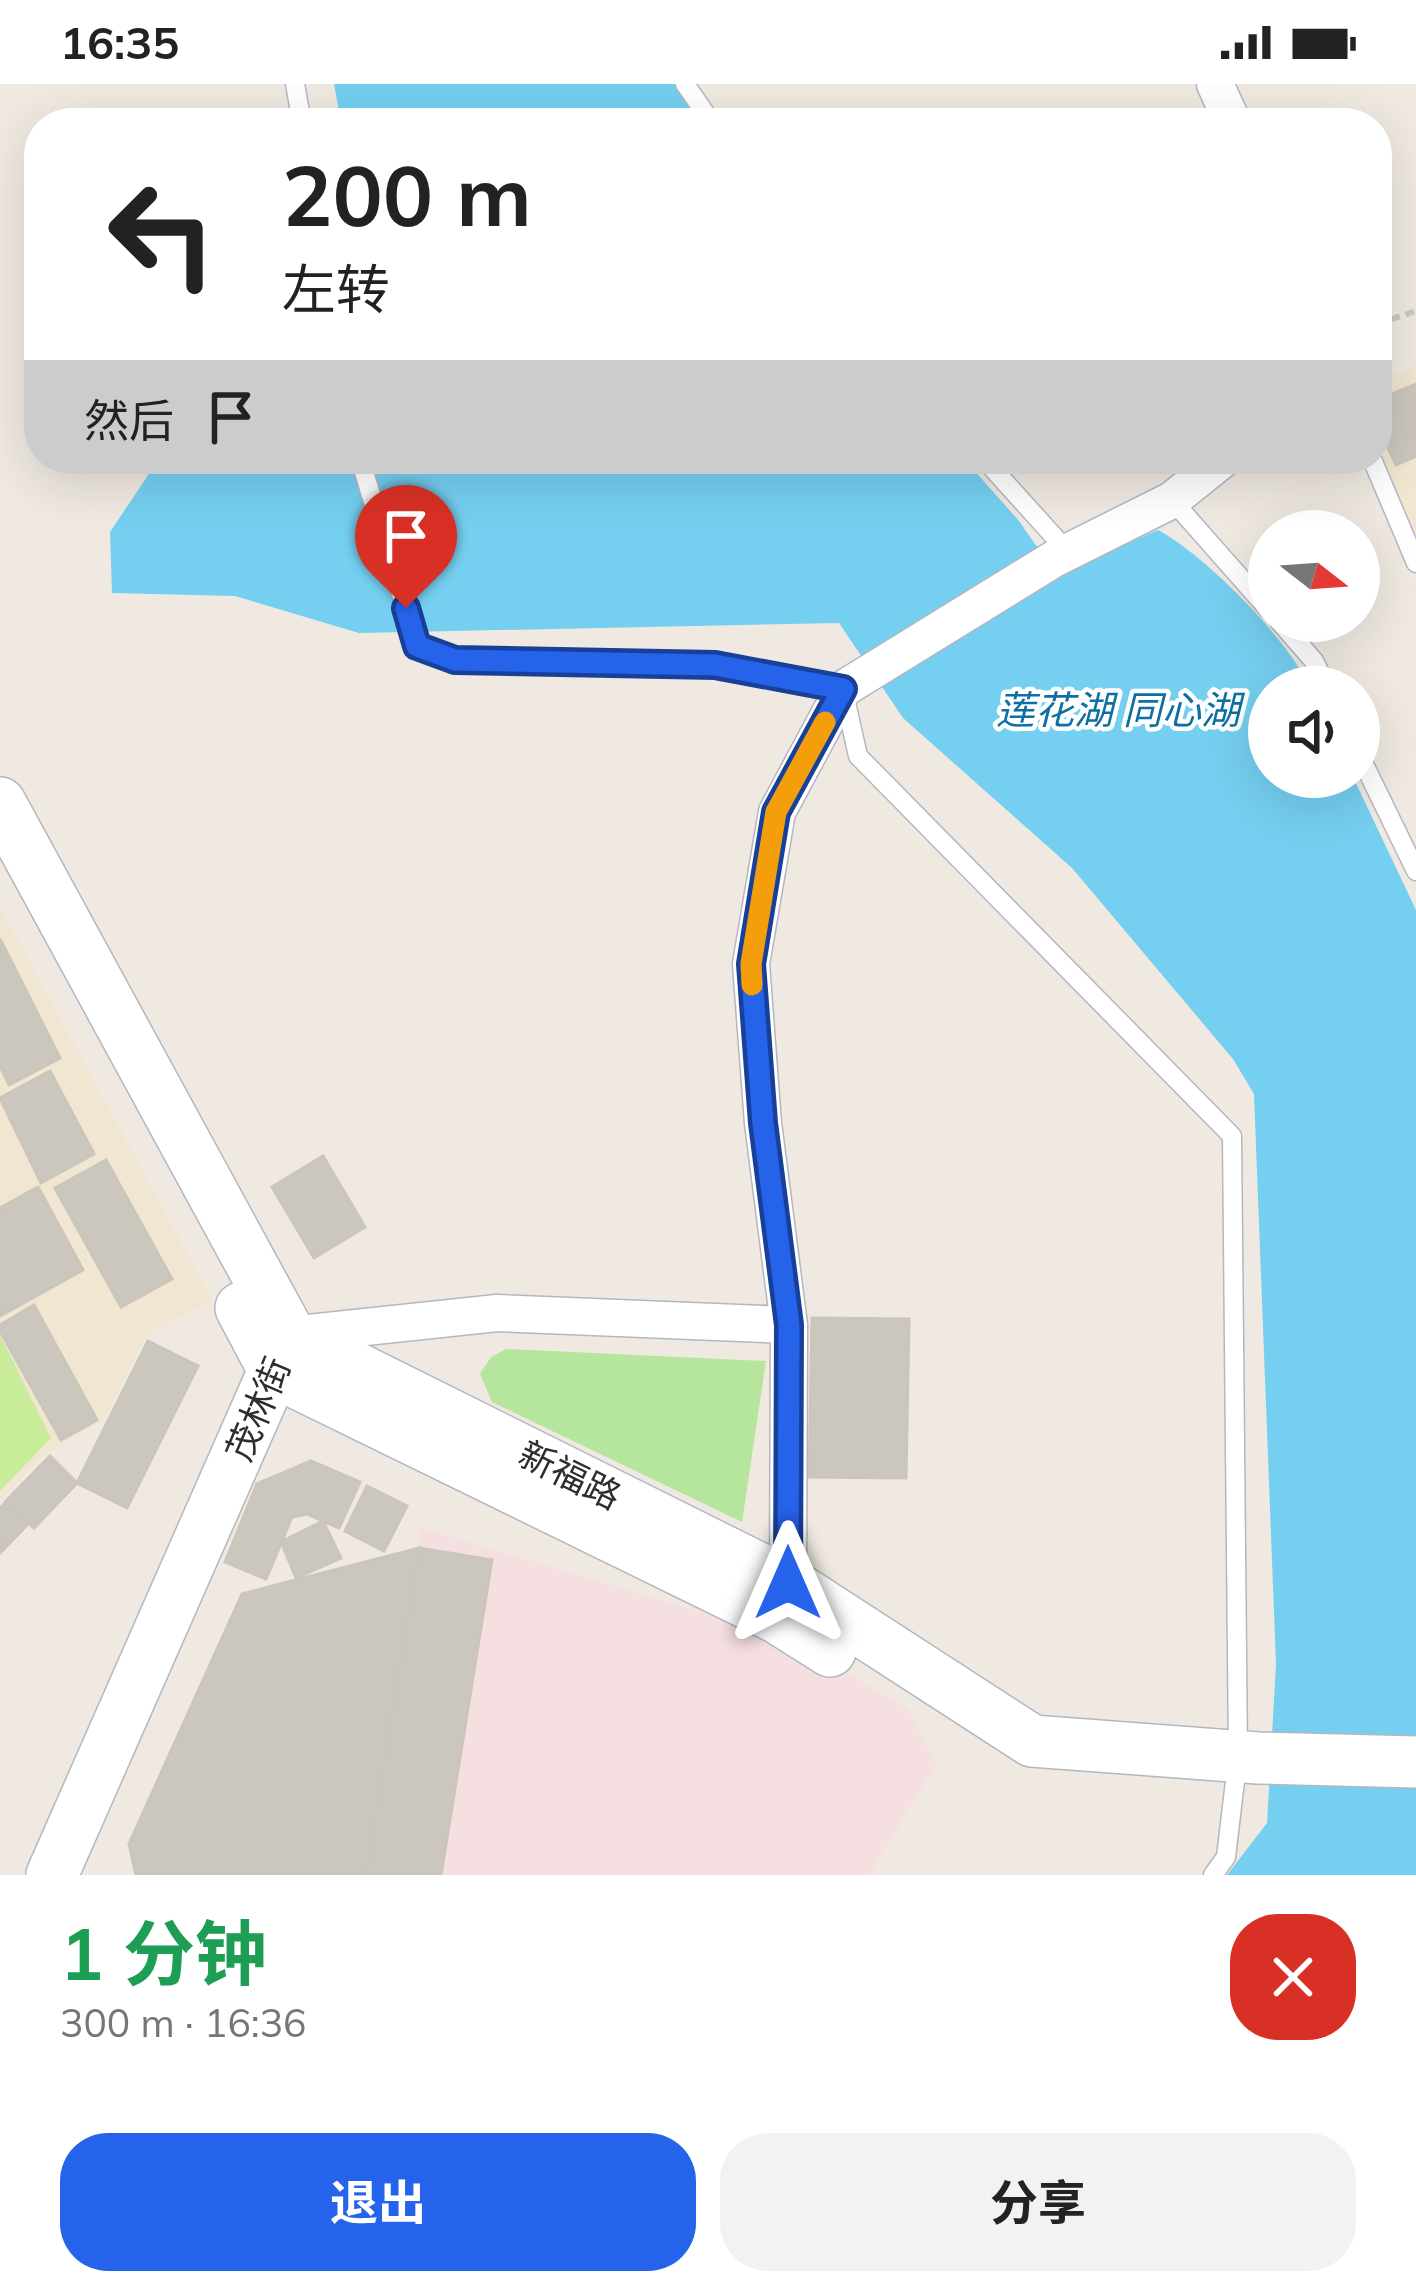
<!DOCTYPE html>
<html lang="zh">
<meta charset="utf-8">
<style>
body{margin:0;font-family:Mulish,"Noto Sans SC",sans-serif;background:#f2f2f2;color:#222;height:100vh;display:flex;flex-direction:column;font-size:45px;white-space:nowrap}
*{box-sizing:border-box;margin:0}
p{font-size:39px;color:#767676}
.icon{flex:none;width:66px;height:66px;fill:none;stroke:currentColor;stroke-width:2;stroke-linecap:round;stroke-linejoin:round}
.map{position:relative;height:1791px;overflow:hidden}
.side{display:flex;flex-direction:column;background:#fff;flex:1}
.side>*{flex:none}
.guide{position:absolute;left:24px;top:24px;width:1368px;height:366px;border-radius:48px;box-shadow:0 12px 48px #0002;background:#fff;color:#222;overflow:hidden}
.needle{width:78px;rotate:107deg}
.fabs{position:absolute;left:1248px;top:426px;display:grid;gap:24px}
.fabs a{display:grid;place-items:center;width:132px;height:132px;border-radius:50%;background:#fff;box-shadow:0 12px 48px #0002;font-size:60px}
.pin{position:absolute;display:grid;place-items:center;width:102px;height:102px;color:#fff;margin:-123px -51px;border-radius:50% 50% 50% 0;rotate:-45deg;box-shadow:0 0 12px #0007}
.pin .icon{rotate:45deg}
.me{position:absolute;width:132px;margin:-66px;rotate:0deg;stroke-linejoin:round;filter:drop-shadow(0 0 9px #0008)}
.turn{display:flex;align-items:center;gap:42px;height:252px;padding:0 60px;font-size:54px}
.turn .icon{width:156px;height:156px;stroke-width:2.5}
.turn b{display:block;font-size:84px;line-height:102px}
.then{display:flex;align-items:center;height:114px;padding:0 60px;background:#0003;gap:24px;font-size:45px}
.round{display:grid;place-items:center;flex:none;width:126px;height:126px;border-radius:48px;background:#f2f2f2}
.head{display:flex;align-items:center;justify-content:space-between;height:204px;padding:0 60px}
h1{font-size:72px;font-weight:700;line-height:90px;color:#1e9e55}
.cta{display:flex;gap:24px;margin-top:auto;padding:24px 60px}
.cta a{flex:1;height:138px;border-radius:48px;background:#2563eb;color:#fff;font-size:48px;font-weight:700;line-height:138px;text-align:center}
.cta a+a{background:#f2f2f2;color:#222}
.status{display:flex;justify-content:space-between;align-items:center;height:84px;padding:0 60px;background:#fff;direction:ltr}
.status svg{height:33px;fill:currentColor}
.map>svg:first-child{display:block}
.education{fill:#f0e6d1}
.medical{fill:#f5dfe0}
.green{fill:#b6e59e}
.pitch{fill:#c9ec9a}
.water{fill:#75cff0}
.building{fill:#cbc7bf;stroke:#cbc5ba;stroke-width:3}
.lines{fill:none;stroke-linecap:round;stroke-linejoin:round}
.lane-casing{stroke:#b4b7c1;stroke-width:21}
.street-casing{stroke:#b4b7c1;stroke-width:39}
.secondary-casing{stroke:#b4b7c1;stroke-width:54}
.path{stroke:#c9c9c9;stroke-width:6;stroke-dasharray:9 6;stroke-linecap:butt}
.lane{stroke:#fff;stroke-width:18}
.street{stroke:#fff;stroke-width:36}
.secondary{stroke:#fff;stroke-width:51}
.route-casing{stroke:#184099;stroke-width:30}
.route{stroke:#2563eb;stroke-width:21}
.slow{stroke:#f59e0b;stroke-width:21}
.labels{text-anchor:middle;stroke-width:9;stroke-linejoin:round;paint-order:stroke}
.street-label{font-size:36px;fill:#2e2e2e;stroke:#fff}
.water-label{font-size:39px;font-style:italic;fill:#0d6fa3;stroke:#fff}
</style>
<div class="status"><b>16:35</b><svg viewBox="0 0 49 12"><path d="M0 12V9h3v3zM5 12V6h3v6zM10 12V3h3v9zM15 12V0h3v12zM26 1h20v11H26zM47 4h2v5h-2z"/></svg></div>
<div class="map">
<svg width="1416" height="1791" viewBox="0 0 1416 1791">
<rect width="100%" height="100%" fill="#efe9e1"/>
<path class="education" d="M1416,281V460L1377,367V297Z
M0,823L213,1217L146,1251L103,1336L43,1372L0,1416Z"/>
<path class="medical" d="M421,1444L794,1556L908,1626L936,1680L869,1791H366Z"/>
<path class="green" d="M506,1265L766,1277L742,1438L492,1318L480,1290L491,1273Z"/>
<path class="pitch" d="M0,1251L51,1354L0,1407Z"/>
<path class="water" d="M334,0H677L702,39H341Z
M159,375H964L1019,437L1056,490L1158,446C1206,472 1286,553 1310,603H1269V693H1353L1416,826V1791H1227L1267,1739L1276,1580L1254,1010L1233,975L1072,784L903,634L839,539L359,549L235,512L112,509L110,448Z"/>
<path class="building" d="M1416,300V372L1396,381L1377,341V316Z
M0,855L60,974L9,1001L0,982Z
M50,987L94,1070L41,1099L0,1014Z
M323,1072L365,1143L314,1174L272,1103Z
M106,1076L172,1195L121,1223L55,1104Z
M38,1103L83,1186L0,1232V1124Z
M34,1221L97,1336L61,1356L0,1247V1241Z
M812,1234L909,1235L906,1394L809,1393Z
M148,1257L198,1282L127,1424L77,1399Z
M50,1372L77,1399L34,1444L6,1417Z
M311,1377L360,1398L339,1444L307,1430L292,1433L266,1495L225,1478L257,1400Z
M367,1402L407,1422L384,1467L345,1447Z
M5,1419L27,1441L0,1469V1424Z
M323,1437L341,1474L296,1494L281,1458Z
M419,1464L492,1476L441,1791H366Z
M419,1464L366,1791H136L129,1760L242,1510Z"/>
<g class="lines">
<defs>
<path id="lane" d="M295,0L302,39
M685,0L712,39
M360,375L417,562L455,576L715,581L843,605L858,672L1232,1052L1238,1672L1226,1773L1213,1791
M984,375L1068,468
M1372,375L1416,479
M1172,416L1269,526
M1279,537L1314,577L1327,603
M1359,670L1416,787"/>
<path id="street" d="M1215,0L1233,39
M290,1251L497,1229L789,1241
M788,1499L789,1241L763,1039L751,880L777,728L843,605L1054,475L1172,416L1223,375"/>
<path id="secondary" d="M0,719L290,1251L788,1499L1032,1657L1258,1674L1416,1678
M241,1224L275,1288L776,1533L830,1567
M52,1791L287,1257"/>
</defs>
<use href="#lane" class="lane-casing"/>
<use href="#street" class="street-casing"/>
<use href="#secondary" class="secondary-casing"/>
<path class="path" d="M1377,240L1416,227"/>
<use href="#lane" class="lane"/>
<use href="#street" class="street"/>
<use href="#secondary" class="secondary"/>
</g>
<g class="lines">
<defs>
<path id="route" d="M406,524L417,562L455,576L715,581L843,605L776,728L751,880L763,1039L789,1241L788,1499"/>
</defs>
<use href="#route" class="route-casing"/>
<use href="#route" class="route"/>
<path class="slow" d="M752,901L751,880L776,728L825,638"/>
</g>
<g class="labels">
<g class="street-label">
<text transform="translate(258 1325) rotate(-67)" y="13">茂林街</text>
<text transform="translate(570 1391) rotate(26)" y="13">新福路</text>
</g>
<g class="water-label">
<text x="1118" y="640">莲花湖 同心湖</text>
</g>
</g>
</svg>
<div class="fabs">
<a><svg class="needle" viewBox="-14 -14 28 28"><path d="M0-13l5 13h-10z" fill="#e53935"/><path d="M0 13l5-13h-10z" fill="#767676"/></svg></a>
<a><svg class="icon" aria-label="sound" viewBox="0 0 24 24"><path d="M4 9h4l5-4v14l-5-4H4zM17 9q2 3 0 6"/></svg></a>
</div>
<div class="pin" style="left:406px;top:524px;background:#d93025"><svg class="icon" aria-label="arrive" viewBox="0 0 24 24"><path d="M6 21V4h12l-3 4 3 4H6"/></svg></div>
<svg class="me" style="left:788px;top:1499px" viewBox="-20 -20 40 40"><path d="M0-17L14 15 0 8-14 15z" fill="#2563eb" stroke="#fff" stroke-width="4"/></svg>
<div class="guide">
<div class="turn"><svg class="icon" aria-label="left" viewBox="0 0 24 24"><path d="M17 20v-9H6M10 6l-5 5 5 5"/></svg><div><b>200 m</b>左转</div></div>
<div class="then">然后<svg class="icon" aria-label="arrive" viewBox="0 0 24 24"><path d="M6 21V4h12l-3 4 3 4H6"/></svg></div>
</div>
</div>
<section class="side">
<div class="head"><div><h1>1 分钟</h1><p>300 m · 16:36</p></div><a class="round" style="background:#d93025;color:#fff"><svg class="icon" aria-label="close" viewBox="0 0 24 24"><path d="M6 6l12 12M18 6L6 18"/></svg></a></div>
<div class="cta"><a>退出</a><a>分享</a></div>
</section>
